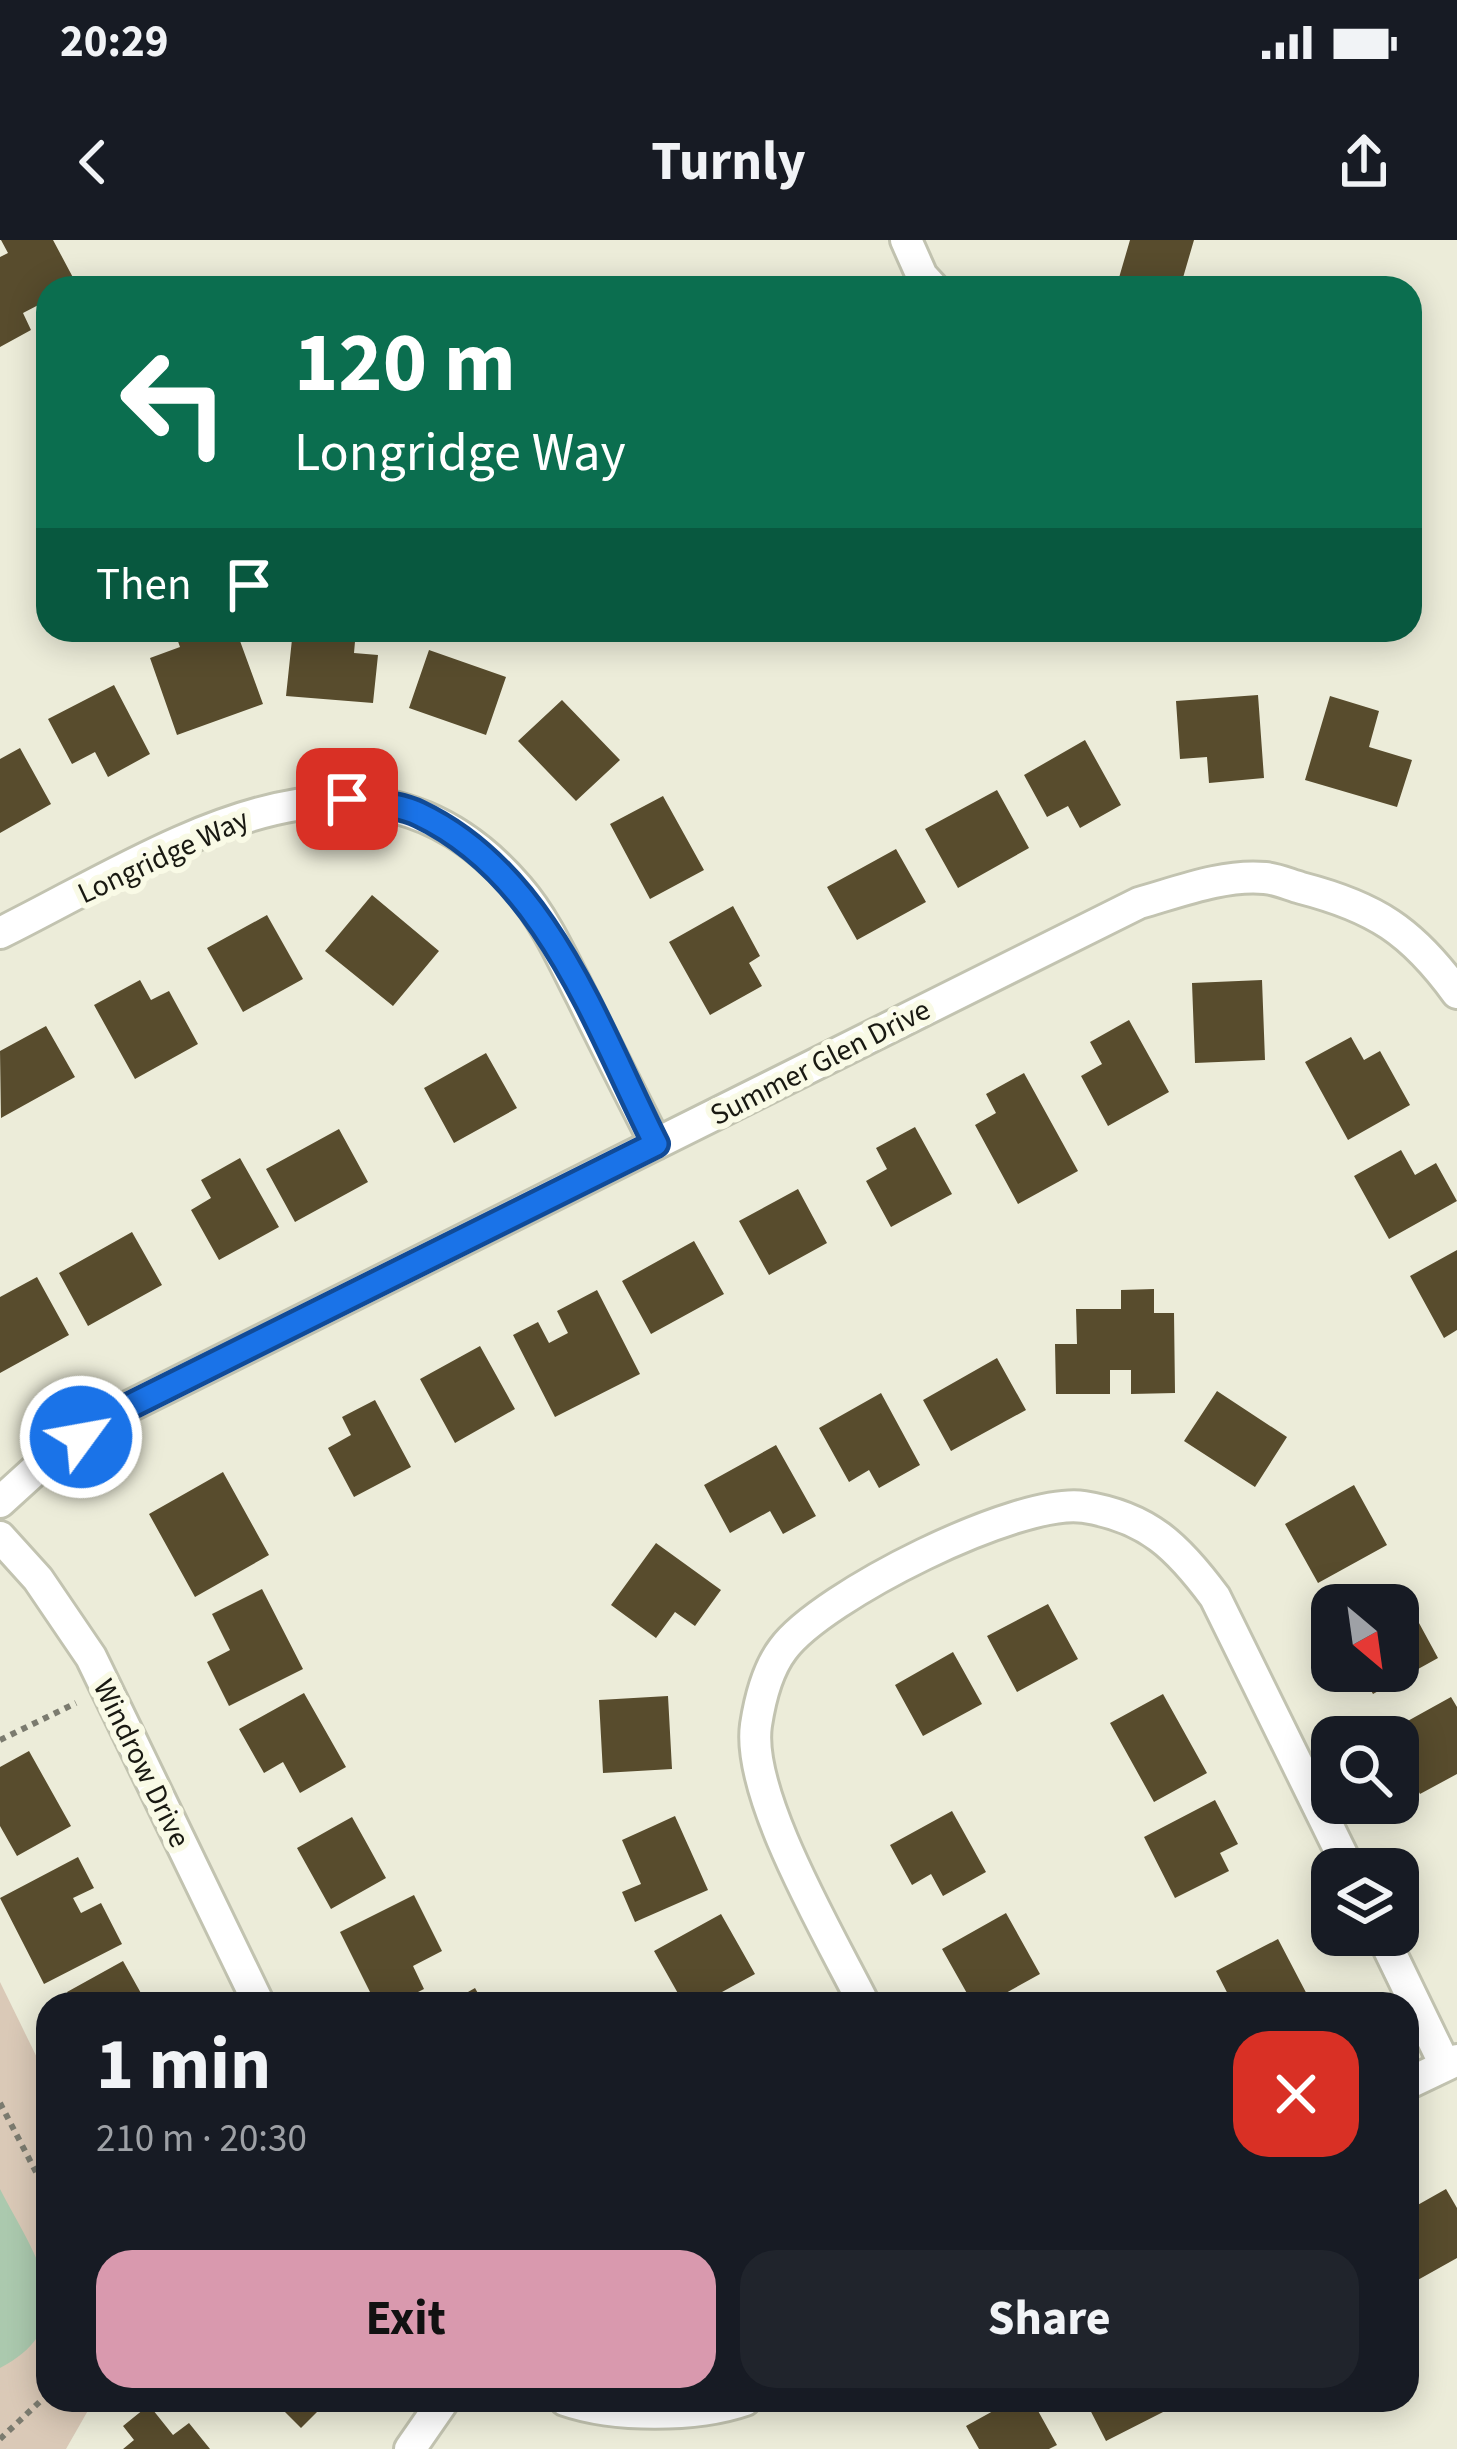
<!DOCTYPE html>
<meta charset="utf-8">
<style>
body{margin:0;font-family:"Source Sans 3",sans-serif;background:#20242c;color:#f1f3f6;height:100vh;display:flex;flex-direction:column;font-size:45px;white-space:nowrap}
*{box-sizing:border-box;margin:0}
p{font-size:39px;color:#9ea1a6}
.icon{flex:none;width:66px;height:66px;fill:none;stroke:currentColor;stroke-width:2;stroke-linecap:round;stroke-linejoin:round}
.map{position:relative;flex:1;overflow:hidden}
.panel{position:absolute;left:36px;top:1752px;width:1383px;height:420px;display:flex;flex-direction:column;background:#171b24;border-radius:36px;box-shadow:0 6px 30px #0003}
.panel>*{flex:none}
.guide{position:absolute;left:36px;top:36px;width:1386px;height:366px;border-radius:36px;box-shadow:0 6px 30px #0003;background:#0b6e4f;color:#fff;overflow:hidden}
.needle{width:78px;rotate:151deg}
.controls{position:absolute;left:1311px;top:1344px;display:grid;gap:24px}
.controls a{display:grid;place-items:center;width:108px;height:108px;border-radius:24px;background:#171b24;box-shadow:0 6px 30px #0003;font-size:60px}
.pin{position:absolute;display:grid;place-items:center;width:102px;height:102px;color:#fff;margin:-51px;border-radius:24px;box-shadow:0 6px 18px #0006}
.me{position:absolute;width:132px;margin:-66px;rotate:58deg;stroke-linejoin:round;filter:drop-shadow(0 0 9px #0008)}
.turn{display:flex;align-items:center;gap:42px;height:252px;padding:0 60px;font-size:54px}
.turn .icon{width:156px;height:156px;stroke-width:2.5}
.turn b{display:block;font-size:84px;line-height:102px}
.then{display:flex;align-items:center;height:114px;padding:0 60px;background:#0003;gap:24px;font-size:45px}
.round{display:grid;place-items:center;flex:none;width:126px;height:126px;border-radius:36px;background:#20242c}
.overview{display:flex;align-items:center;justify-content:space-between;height:204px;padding:0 60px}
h1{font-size:72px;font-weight:700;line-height:90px}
.cta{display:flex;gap:24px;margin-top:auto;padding:24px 60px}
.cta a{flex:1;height:138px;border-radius:36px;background:#d999ae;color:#111;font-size:48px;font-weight:700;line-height:138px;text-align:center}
.cta a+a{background:#20242c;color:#f1f3f6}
.status{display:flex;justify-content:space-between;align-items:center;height:84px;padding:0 60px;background:#171b24;direction:ltr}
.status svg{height:33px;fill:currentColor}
header{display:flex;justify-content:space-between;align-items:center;height:156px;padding:0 60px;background:#171b24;font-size:54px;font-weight:700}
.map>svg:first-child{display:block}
.green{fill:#dac9b7}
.water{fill:#abc9ae}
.building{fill:#584c2d}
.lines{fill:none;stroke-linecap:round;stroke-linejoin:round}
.minor-casing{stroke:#c2c3b0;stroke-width:36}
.path{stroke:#7b7b6f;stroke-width:6;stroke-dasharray:6 6;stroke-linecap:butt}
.minor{stroke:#fff;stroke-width:30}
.route-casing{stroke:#114b97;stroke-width:30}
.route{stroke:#1a73e8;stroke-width:21}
.labels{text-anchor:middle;stroke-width:12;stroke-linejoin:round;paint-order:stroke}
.street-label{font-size:30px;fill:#191912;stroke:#f9fae6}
</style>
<div class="status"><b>20:29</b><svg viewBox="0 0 49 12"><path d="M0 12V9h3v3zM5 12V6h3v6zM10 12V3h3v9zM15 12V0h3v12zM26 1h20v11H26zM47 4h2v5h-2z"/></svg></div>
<header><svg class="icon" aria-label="back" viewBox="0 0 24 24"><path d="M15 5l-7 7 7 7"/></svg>Turnly<svg class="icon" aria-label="share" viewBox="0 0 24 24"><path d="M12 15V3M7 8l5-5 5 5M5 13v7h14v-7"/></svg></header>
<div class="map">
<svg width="1457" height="2209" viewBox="0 0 1457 2209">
<rect width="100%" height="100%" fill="#ececd9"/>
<path class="green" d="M0,1742L48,1840V2160H94L66,2209H0Z"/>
<path class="water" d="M0,1949C33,2013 88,2082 0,2128Z"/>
<path class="building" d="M1,0H53L77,45L48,48V60L23,73L31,90L0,107V17L8,13Z
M1130,0H1194L1180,48H1116Z
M748,36L751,48H712L711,47Z
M174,390H236L263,464L177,495L150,418L180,407Z
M293,390H356L354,413L378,415L373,463L286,456Z
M429,410L506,437L486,495L409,468Z
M114,445L150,514L108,537L95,512L72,524L48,479Z
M1258,455L1264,538L1209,543L1207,517L1180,519L1176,461Z
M1330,456L1379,471L1369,507L1412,520L1397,567L1305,540Z
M562,460L620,520L576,561L518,501Z
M1085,500L1121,565L1080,588L1068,566L1047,577L1024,535Z
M20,508L51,564L0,593V519Z
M997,550L1029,608L958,648L925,589Z
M663,556L704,630L650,659L610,584Z
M896,609L926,662L857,700L827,647Z
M372,655L439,711L393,766L325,711Z
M733,666L760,716L749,723L762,746L710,775L669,702Z
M267,675L303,739L243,772L207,708Z
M140,740L151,760L169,751L198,804L135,839L94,765Z
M1262,740L1265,820L1195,823L1192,743Z
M1129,780L1169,852L1108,886L1081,836L1102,824L1090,802Z
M46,786L75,837L1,878L0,811Z
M1351,797L1364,820L1380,811L1410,865L1348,900L1305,822Z
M486,813L517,868L454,903L424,848Z
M1024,833L1078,931L1018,964L975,885L996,873L986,854Z
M915,887L952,954L891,987L866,941L887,929L876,908Z
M339,889L368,942L295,982L266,929Z
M1401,910L1415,935L1436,923L1457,961L1389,999L1354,936Z
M240,918L279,987L219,1020L191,970L211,958L201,940Z
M798,949L827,1003L769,1035L739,981Z
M132,992L162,1045L88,1086L59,1033Z
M694,1001L724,1054L651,1094L622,1041Z
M1457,1010V1090L1444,1098L1410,1036Z
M37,1037L69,1095L0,1133V1057Z
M1154,1049V1073H1174L1175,1153L1131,1154V1130H1110V1154H1056L1055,1104H1077L1076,1069H1121V1050Z
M597,1050L640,1134L555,1177L513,1095L538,1082L549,1103L568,1093L557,1071Z
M480,1106L515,1169L455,1203L420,1139Z
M997,1118L1026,1170L951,1211L923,1160Z
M1217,1151L1287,1197L1255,1247L1184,1201Z
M881,1153L920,1225L879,1248L869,1230L849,1242L819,1188Z
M375,1160L411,1227L354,1257L328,1208L351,1195L342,1177Z
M776,1205L816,1276L783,1294L770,1271L730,1293L704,1245Z
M223,1232L269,1315L195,1357L149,1274Z
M1354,1245L1387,1305L1318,1343L1285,1284Z
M656,1303L721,1350L695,1386L675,1372L656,1398L611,1365Z
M1400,1348L1438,1418L1373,1454L1360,1431H1398V1365H1370Z
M262,1349L303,1429L229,1466L207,1422L230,1410L212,1374Z
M1048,1364L1078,1419L1017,1452L987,1396Z
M953,1412L982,1464L923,1496L895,1445Z
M304,1453L346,1527L300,1553L283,1522L264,1533L239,1489Z
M1163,1454L1207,1533L1154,1562L1110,1483Z
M668,1456L672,1529L603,1533L599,1460Z
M1451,1457L1457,1467V1534L1420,1554L1398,1514V1497H1389L1386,1493Z
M29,1511L71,1586L17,1616L0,1586V1527Z
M1215,1560L1238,1604L1220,1613L1229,1631L1175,1658L1144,1597Z
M952,1571L986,1632L943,1656L931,1634L912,1645L890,1605Z
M675,1576L708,1650L635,1682L622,1652L641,1644L622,1600Z
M352,1577L386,1638L331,1669L297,1608Z
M78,1617L94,1648L73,1658L81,1673L101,1663L122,1704L44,1744L0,1658Z
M414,1655L442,1711L413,1726L424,1749L394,1764H376L340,1692Z
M1006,1673L1040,1734L986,1764H973L942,1709Z
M721,1674L755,1734L700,1764H684L654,1711Z
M1278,1699L1312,1764H1233L1216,1731Z
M123,1721L147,1764H74L67,1752Z
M475,1748L484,1764H447Z
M1446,1949L1457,1968V2018L1407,2046V1971Z
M273,2160H329L301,2188Z
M1013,2160H1032L1057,2205L1049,2209H979L966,2186Z
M1085,2160H1162L1167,2170L1106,2201Z
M149,2165L173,2195L189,2183L210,2209H123L134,2200L123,2186Z"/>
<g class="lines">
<defs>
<path id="minor" d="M906,0L922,36L933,48
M0,693C164,612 363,467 518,648C545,679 563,720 582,757C606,806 631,855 656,904
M0,1262L44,1222L118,1172L1139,663C1178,652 1224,634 1265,638C1277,639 1290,645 1301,648C1375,667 1412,691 1457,753
M0,1297L38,1339L91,1417L259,1764
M1382,1695L1445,1825
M864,1764C831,1698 746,1555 756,1485C760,1459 767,1430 783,1409C822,1356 1019,1257 1084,1267C1148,1277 1178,1307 1215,1357L1349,1629
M1407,1844L1457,1820
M565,2160C614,2177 696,2177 745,2160
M410,2209L444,2160"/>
</defs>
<use href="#minor" class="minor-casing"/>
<path class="path" d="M0,1500L76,1463
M0,1863L48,1955
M0,2199L48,2154"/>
<use href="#minor" class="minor"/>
</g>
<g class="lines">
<defs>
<path id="route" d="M81,1197L118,1172L656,904C596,785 546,634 419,574C398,564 370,563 347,559"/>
</defs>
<use href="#route" class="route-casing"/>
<use href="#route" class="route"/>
</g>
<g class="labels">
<g class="street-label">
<text transform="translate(163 616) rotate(-25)" y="10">Longridge Way</text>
<text transform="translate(820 822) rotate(-27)" y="10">Summer Glen Drive</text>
<text transform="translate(142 1523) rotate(64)" y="10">Windrow Drive</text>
</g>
</g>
</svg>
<div class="controls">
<a><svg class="needle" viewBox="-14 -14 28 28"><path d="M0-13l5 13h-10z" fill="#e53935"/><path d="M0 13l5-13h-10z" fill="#9ea1a6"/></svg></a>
<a><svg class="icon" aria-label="search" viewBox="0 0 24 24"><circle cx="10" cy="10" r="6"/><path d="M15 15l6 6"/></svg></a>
<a><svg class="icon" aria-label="layers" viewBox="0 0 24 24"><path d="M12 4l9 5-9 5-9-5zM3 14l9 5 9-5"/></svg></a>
</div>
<div class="pin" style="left:347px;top:559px;background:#d93025"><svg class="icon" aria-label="arrive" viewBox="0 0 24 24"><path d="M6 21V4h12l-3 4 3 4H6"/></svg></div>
<svg class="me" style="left:81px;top:1197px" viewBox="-20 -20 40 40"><circle r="17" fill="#1a73e8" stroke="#fff" stroke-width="3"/><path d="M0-11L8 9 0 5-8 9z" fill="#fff"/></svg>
<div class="guide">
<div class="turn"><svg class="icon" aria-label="left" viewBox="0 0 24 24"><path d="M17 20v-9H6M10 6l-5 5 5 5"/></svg><div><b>120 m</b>Longridge Way</div></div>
<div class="then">Then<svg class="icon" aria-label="arrive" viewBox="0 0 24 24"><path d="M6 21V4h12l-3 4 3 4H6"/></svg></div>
</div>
<section class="panel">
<div class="overview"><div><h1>1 min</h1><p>210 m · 20:30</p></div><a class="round" style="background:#d93025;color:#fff"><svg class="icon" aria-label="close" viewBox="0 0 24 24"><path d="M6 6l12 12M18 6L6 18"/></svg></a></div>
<div class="cta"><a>Exit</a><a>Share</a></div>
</section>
</div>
